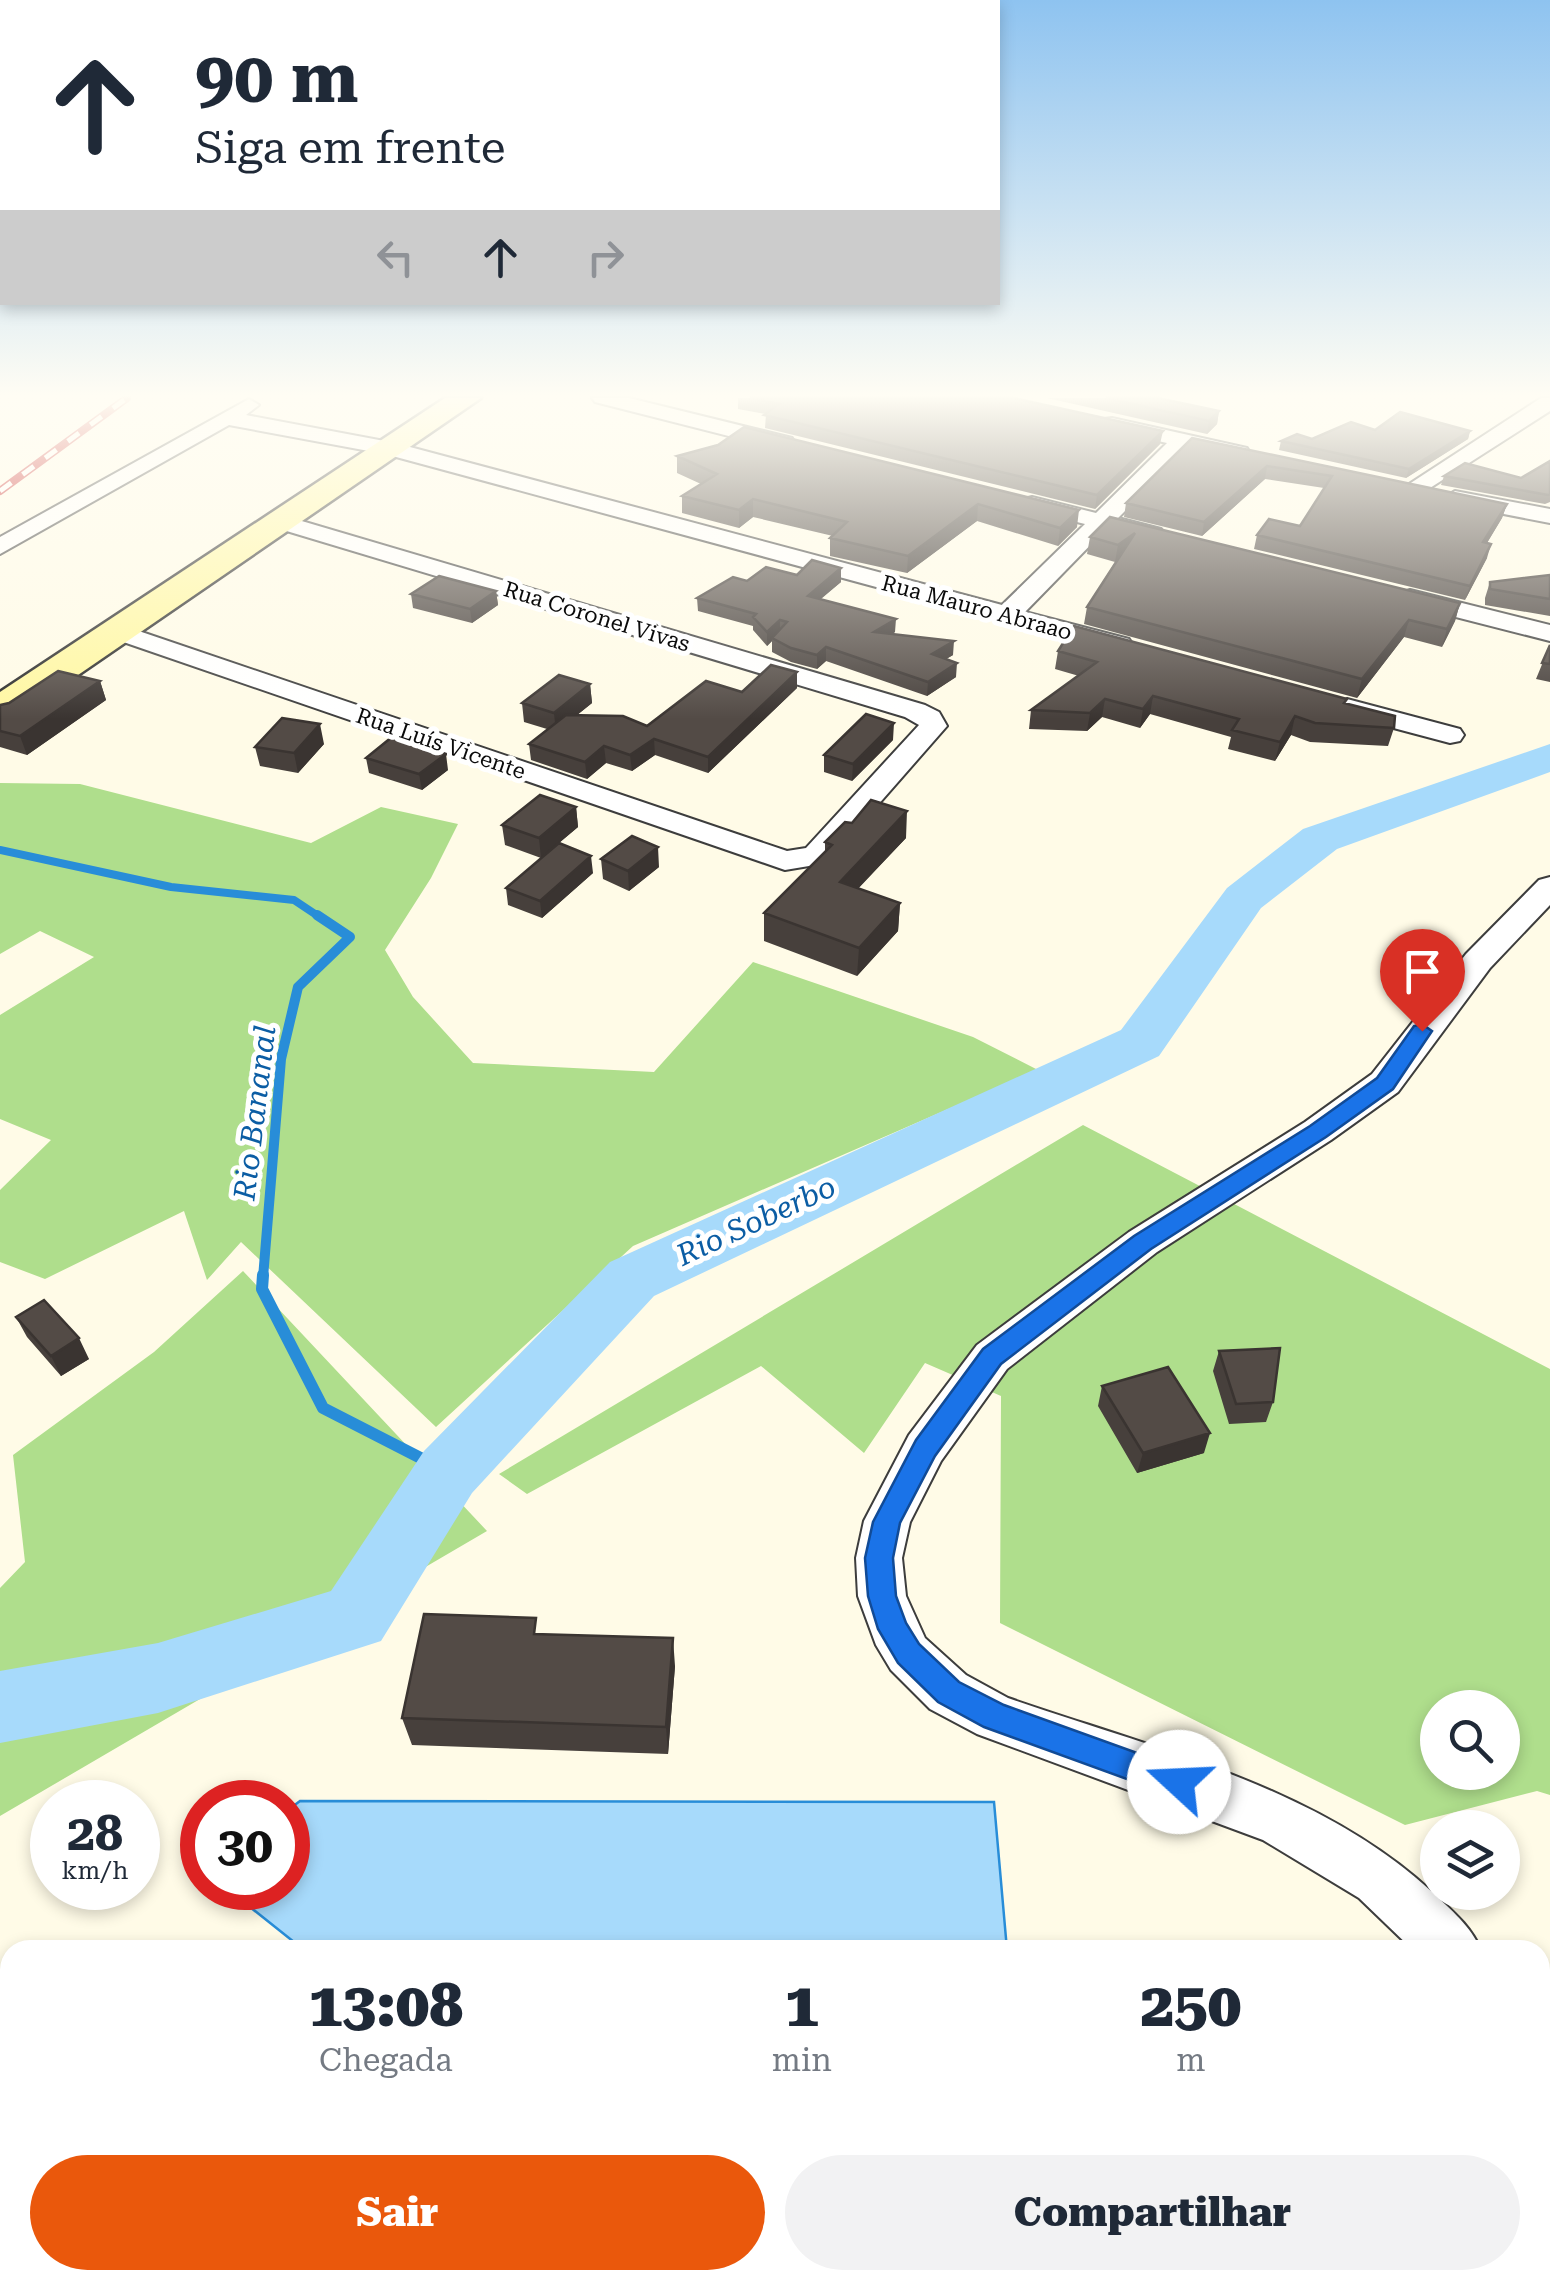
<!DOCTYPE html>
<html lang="pt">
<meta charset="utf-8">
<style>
body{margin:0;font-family:"Roboto Serif",serif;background:#f2f2f3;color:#1f2937;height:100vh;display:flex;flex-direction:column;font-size:38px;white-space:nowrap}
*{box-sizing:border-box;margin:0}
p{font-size:32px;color:#747a83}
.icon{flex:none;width:55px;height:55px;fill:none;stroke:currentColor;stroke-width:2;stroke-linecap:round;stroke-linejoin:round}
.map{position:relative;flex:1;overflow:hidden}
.details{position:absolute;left:0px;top:1940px;width:1550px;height:350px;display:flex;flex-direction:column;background:#fff;border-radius:30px 30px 0 0;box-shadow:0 5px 15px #0003}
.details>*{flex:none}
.guide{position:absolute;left:0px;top:0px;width:1000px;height:305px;box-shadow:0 5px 15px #0003;background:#fff;color:#1f2937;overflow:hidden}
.fabs{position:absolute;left:1420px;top:1690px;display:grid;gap:20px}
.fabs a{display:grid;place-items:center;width:100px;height:100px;border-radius:50%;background:#fff;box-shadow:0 5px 15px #0003;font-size:50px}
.speed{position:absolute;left:30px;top:1780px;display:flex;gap:20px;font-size:50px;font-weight:700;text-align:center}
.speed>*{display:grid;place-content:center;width:130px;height:130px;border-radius:50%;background:#fff;box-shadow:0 5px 15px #0003;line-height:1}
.speed small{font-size:25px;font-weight:400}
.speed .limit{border:15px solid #d22;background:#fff;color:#111}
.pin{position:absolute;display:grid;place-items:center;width:85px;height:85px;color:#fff;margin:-102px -42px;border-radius:50% 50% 50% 0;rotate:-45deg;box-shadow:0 0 10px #0007}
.pin .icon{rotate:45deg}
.me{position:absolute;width:110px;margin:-55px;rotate:290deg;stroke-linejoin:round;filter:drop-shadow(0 0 8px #0008)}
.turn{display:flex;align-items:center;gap:35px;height:210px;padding:0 30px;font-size:45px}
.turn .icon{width:130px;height:130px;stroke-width:2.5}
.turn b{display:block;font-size:70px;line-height:85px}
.lanes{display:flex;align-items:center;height:95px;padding:0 30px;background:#0003;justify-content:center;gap:50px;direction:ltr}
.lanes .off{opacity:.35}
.eta{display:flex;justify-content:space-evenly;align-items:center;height:170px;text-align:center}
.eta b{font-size:60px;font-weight:800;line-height:70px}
.primary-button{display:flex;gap:20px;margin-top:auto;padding:20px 30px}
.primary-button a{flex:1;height:115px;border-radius:60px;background:#ea580c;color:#fff;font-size:40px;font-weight:800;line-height:115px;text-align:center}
.primary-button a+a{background:#f2f2f3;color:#1f2937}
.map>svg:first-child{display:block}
.forest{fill:#afde8c;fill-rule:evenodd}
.water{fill:#a7dafb;stroke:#288dd8;stroke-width:2.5}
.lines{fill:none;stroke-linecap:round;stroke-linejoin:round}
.stream-far2{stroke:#288dd8;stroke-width:8}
.stream-far1{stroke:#288dd8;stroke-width:10}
.stream{stroke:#288dd8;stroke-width:12}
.river{fill:#a7dafb;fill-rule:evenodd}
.minor-casing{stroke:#3d3d3d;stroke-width:4}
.secondary-casing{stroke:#2c2c2c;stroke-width:5}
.minor{fill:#fff;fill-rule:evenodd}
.secondary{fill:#fff7a2;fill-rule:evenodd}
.rail-casing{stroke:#c4181c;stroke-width:8}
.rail{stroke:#fff;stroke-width:5;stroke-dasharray:14;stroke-linecap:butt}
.wall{fill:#47403c}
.shaded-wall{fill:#3a3431}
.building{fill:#534b46;stroke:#3a3431;stroke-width:2.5}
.route{fill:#1a73e8;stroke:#114b97;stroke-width:2.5}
.labels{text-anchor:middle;stroke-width:10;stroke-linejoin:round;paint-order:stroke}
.far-street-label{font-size:22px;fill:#0a0a0a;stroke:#fff}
.water-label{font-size:30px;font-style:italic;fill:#0b5da4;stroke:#fff}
</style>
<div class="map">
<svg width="1550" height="2290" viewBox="0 0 1550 2290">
<rect width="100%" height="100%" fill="#fffbe7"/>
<path class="forest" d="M0,783L80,784L311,843L381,807L458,824L431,878L385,950L413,997L473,1063L654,1072L753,962L973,1037L1038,1070L633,1246L436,1427L241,1242L207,1280L184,1211L45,1279L0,1262V1190L51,1140L0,1119V1015L94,957L40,931L0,954Z
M1083,1125L1550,1369V1795L1537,1791L1405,1825L1000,1623L1001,1396L925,1363L864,1453L761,1366L527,1494L499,1474ZM1438,1708H1502V1772H1438Z
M243,1271L487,1531L0,1816V1588L25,1562L13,1455L154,1352Z"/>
<path class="water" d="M300,1801L994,1802L1007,1950H304L250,1907L249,1888H288V1810Z"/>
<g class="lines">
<path class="stream-far2" d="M0,850L171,887L294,900L321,918"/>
<path class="stream-far1" d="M263,1278L281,1059L298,987L350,937L317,915"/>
<path class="stream" d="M263,1275L262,1289L323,1408L448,1472"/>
<path class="river" d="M1550,744V772L1337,849L1261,908L1159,1056L654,1296L472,1493L381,1641L158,1713L0,1743V1671L158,1643L331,1591L424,1451L610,1262L1121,1030L1227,888L1303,829Z"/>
<defs>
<path id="minor" d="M592,398H629L792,438L795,443L784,450L595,402Z
M1541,398H1550V411L1419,495H1403L1400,490Z
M249,399L259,405L246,415L395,443L1002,605L1085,524L1024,509L1020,504L1024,499L1032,497L1096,513L1167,443L1104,429L1101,424L1104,419L1112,418L1247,448L1250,453L1239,460L1188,448L1118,518L1161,529L1165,534L1161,539L1153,541L1106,529L1025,612L1129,639L1133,645L1120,653L385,454L229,425L0,554V537Z
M1455,491L1550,509V523L1447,503L1444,498Z
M278,514L925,705L939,712L947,726L827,863L785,870L106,636L102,631L106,626H124L787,851L806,848L919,725L905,717L270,526L266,521Z
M1410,590L1550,625V641L1401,603L1397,598L1401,593Z
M1347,699L1460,729L1464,735L1460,741L1450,743L1337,713L1333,707Z
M1550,877V905L1490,968L1398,1092L1331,1140L1157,1252L1007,1369L941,1461L910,1522L902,1558L906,1596L925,1638L966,1675L1008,1698C1152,1748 1319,1787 1432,1892C1452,1911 1470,1925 1481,1950H1413L1359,1898L1263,1840L977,1734L930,1709L891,1670L876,1645L858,1596L856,1558L864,1521L909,1435L977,1345L1129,1232L1305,1122L1372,1074L1466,954L1539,880Z
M1540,2020L1550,2024V2092L1540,2088Z"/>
<path id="secondary" d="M445,398H481L14,719L0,722V692Z"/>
</defs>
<use href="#minor" class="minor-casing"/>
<use href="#secondary" class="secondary-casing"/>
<use href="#minor" class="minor"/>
<use href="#secondary" class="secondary"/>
<defs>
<path id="rail" d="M0,491L127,398"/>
</defs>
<use href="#rail" class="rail-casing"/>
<use href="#rail" class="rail"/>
</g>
<path class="wall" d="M738,398H1014L1160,444L1095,509L765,428L766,414L738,409Z
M1047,398H1158L1219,411L1217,424L1207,434Z
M1375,430L1470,431L1468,439L1406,478L1279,450L1281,441L1312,439Z
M1192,438L1507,504L1502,518L1487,543V558L1465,600L1254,549L1257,535L1300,526L1324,488L1265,479L1202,536L1124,517L1126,503Z
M718,445L1077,527L1058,546L977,521L907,573L830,556V538L833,536L753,517L739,528L682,513V496L701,484L677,473V456Z
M1550,461V502L1545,504L1441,485L1444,476L1521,478Z
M1090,537L1460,603L1455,621L1442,647L1404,637L1357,698L1084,624L1087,607L1115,562L1087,554Z
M841,568V582L820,599L895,632L892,634L953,655L946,659L956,677L927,696L826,661L817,669L791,662L772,652V641L767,646L753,630V626L698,611L697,598L747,581Z
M1550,575V616L1485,605V598L1490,582Z
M496,591L498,605L472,623L413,608L411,594Z
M1550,645V682L1536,679Z
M1058,651L1346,703L1394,728L1388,746L1310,742L1291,735L1275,761L1228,749L1231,737L1150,714L1140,728L1102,717L1087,731L1029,729L1031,710L1079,676L1055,669Z
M100,681L106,700L27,755L0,747V706Z
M590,684L592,703L577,715L647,726L742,692L797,688L708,773L655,755L632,771L606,763L587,779L531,760L529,744L547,729L524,722L522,703Z
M893,740L852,781L824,772V755Z
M324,744L298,773L260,766L255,747Z
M366,758L448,770L422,790L369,773Z
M576,807L578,827L559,843L593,873L542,918L508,905L506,888L541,858L505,845L502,825Z
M906,838L858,888L900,903L898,931L857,976L764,941V913L825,852V842Z
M601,859L659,867L629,891L603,879Z
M16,1317L89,1359L61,1376L27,1337Z
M1219,1351L1273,1402L1266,1422L1229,1424L1213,1371Z
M1102,1386L1204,1453L1137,1473L1098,1406Z
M540,1634L675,1666L668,1754L412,1745L402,1718Z"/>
<path class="shaded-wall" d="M1219,411L1217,424L1207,434L1209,421Z
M1163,431L1160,444L1095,509L1097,495Z
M1470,431L1468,439L1406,478L1409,469Z
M1267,466L1265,479L1202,536L1204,522Z
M753,499V517L739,528V510Z
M978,504L977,521L907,573L908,556Z
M1507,504L1502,518L1479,556L1483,542Z
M1079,510L1077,527L1058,546L1060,528Z
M1135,533L1115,562L1118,545Z
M1491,544L1487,558L1465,600L1470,586Z
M841,568V582L808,610V596Z
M496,591L498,605L472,623L470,609Z
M1460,603L1455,621L1442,647L1447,629Z
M896,619L895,632L873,646L874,632Z
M780,620V634L772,638V641L767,646V632Z
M1409,620L1404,637L1357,698L1362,679Z
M954,641L953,655L931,668L932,654Z
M826,647V661L817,669V655Z
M957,663L956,677L927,696L928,682Z
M797,672V688L708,773V757Z
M100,681L106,700L27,755L20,736Z
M590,684L592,703L556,732L554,713Z
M1153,696L1150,714L1140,728L1143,709Z
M1105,699L1102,717L1087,731L1090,713Z
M1295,716L1291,735L1275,761L1280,742Z
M894,723L893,740L852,781L853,764Z
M320,724L324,744L298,773L294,753Z
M654,739L655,755L632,771L630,755Z
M604,746L606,763L587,779L585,762Z
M446,754L448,770L422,790L419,774Z
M576,807L578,827L541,858L539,838Z
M907,811L906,838L839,909L840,882Z
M658,847L659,867L629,891L628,871Z
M591,856L593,873L542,918L540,901Z
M900,903L898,931L857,976L859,948Z
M79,1338L89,1359L61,1376L51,1356Z
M1210,1433L1204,1453L1137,1473L1143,1453Z
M673,1638L675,1666L668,1754L666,1727Z"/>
<path class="building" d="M750,398H1014L1163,431L1097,495L764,415L779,404Z
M1106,398H1158L1219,411L1209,421Z
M1400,412L1470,431L1409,469L1281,441L1297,434L1312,439L1351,422L1375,430Z
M744,427L1079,510L1060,528L978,504L908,556L830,538L847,522L753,499L739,510L682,496L717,474L677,456L718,445Z
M1192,438L1507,504L1483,542L1491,544L1470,586L1257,535L1269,519L1300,526L1332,476L1267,466L1204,522L1126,503Z
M1550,461V494L1548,495L1444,476L1465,463L1521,478Z
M1110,517L1460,603L1447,629L1409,620L1362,679L1087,607L1135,533L1118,545L1090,537Z
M812,560L841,568L808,596L896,619L874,632L954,641L932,654L957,663L928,682L826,647L817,655L791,648L772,638L787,622L780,620L767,632L753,617L756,614L697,598L733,577L747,581L766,567L797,575Z
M1550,575V599L1490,589V582Z
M439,576L496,591L470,609L411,594Z
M1074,626L1347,699L1344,703L1395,716L1394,728L1315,723L1295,716L1280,742L1232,730L1239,719L1153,696L1143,709L1105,699L1090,713L1031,710L1097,662L1058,651Z
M1550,645V664L1542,663Z
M771,665L797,672L708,757L654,739L630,755L604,746L585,762L529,744L566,715L623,716L647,726L706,681L742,692Z
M58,671L100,681L20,736L0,731V705L9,703Z
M559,675L590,684L554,713L522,703Z
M866,714L894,723L853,764L824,755Z
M282,718L320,724L294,753L255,747Z
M392,737L446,754L419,774L366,758Z
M540,795L576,807L539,838L502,825Z
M871,800L907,811L840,882L900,903L859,948L764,913L832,845L825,842L845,822L852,823Z
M632,836L658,847L628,871L601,859Z
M559,843L591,856L540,901L506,888Z
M44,1300L79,1338L51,1356L16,1317Z
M1280,1348L1273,1402L1236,1404L1219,1351Z
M1168,1367L1210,1433L1143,1453L1102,1386Z
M424,1614L536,1618L534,1634L673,1638L666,1727L402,1718Z"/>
<linearGradient id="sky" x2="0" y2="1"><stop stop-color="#8ec3f0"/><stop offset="0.55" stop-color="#fffdf4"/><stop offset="1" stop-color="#fffdf4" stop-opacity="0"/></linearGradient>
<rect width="1550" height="719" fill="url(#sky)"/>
<path class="route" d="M1422,1024L1432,1031L1393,1089L1326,1137L1151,1249L1001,1364L935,1456L900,1523L893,1558L896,1596L906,1623L919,1644L959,1682L1004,1705L1190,1772L1195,1782L1190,1793L1179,1798L984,1727L938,1702L898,1663L878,1629L868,1596L865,1558L873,1522L916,1440L983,1349L1134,1236L1310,1126L1377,1078L1414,1026Z"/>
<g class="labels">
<g class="far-street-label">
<text transform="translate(977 607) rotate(15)" y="8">Rua Mauro Abraao</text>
<text transform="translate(597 616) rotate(17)" y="8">Rua Coronel Vivas</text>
<text transform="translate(441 743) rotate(19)" y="8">Rua Luís Vicente</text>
</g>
<g class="water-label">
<text transform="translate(255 1113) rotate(-83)" y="10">Rio Bananal</text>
<text transform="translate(756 1221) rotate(-25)" y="10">Rio Soberbo</text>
</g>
</g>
</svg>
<div class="fabs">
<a><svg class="icon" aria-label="search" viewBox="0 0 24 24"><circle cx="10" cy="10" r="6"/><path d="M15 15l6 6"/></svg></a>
<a><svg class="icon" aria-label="layers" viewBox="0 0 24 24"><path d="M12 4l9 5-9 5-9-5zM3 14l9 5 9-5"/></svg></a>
</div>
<div class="speed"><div>28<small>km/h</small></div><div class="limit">30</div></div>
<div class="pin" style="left:1422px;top:1031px;background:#d93025"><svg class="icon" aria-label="arrive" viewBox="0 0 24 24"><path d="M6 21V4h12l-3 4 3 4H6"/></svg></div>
<svg class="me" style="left:1179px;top:1782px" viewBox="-20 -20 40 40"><circle r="19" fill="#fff"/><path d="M0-13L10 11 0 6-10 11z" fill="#1a73e8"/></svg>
<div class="guide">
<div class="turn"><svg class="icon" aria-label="ahead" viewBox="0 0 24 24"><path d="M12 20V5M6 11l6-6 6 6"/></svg><div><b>90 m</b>Siga em frente</div></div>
<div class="lanes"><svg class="icon off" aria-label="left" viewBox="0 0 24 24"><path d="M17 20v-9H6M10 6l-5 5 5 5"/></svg><svg class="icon" aria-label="ahead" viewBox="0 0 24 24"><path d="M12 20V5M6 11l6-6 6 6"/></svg><svg class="icon off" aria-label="right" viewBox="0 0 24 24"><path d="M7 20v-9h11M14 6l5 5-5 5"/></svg></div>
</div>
<section class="details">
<div class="eta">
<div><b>13:08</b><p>Chegada</p></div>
<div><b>1</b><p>min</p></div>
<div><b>250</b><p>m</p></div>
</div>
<div class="primary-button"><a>Sair</a><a>Compartilhar</a></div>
</section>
</div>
